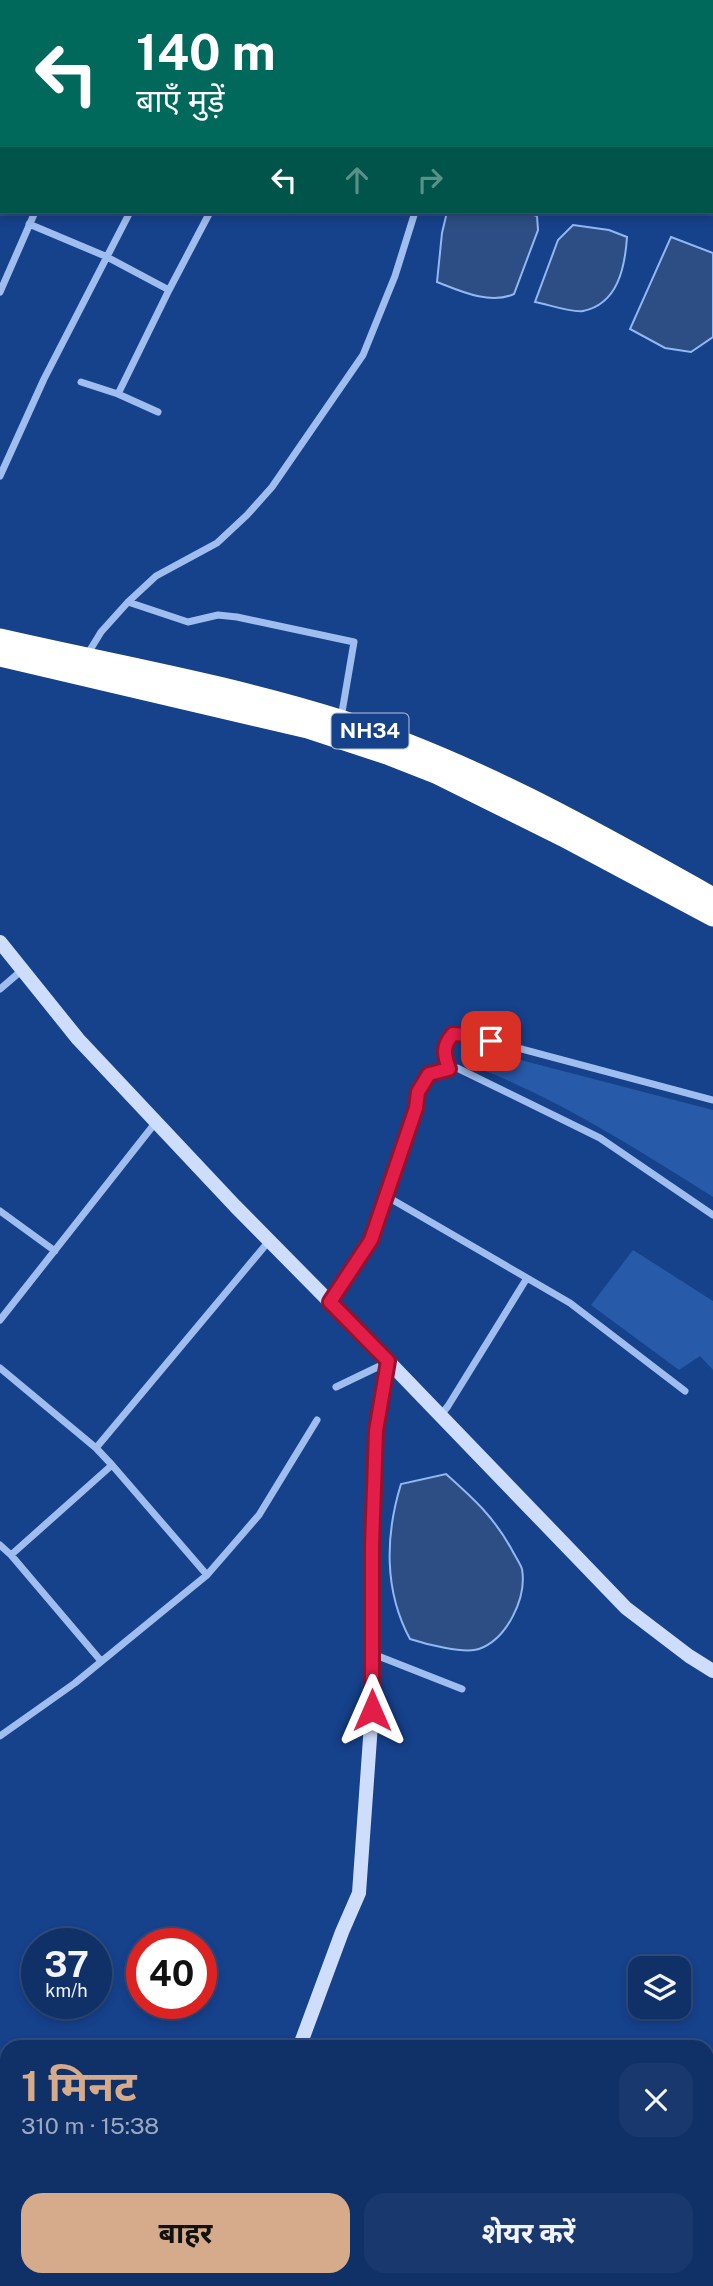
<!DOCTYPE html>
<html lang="hi">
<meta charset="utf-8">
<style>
body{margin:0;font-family:"Public Sans","Noto Sans Devanagari",sans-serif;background:#19396e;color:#f1f3f6;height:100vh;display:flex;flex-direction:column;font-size:26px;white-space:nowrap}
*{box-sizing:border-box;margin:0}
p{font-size:23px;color:#9ca9c0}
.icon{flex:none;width:38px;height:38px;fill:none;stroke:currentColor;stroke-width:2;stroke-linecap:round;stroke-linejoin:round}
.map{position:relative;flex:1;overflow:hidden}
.sheet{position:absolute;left:0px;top:2040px;width:714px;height:247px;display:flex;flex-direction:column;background:#103168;border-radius:21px 21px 0 0;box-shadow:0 4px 10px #0003,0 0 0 2px #304c7c}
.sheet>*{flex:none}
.guide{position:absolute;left:0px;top:0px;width:714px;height:214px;box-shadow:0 4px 10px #0003,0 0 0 2px #304c7c;background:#00695c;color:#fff;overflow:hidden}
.fabs{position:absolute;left:628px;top:1956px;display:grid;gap:14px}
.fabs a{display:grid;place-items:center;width:63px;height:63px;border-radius:14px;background:#103168;box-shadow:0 4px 10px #0003,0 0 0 2px #304c7c;font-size:35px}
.speed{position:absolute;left:21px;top:1928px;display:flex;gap:14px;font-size:35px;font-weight:700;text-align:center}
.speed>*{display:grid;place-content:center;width:91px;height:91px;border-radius:50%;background:#103168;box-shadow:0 4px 10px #0003,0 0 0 2px #304c7c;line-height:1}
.speed small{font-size:18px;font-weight:400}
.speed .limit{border:10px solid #d22;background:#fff;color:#111}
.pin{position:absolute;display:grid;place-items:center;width:60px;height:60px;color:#fff;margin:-30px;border-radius:14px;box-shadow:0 4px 10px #0006}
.me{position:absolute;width:77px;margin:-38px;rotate:0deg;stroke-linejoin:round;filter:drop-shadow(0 0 5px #0008)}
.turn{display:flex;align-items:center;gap:24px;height:147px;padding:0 21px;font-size:32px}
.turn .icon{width:91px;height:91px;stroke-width:2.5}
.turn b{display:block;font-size:49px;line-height:60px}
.lanes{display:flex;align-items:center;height:66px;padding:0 21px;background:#0003;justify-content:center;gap:35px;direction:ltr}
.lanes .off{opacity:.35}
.round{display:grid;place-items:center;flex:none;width:74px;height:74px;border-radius:21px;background:#19396e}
.summary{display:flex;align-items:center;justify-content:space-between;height:119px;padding:0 21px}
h1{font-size:42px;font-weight:700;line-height:52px;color:#d6ab8b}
.primary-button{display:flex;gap:14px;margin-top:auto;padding:14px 21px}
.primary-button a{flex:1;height:80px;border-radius:21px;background:#d6ab8b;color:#111;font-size:28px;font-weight:700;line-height:80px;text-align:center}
.primary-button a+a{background:#19396e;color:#f1f3f6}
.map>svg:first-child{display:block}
.green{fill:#285aaa}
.water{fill:#2d4e84;stroke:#91b8f2;stroke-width:2}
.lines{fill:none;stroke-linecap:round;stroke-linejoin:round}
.street{stroke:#9fbeef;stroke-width:7}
.secondary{stroke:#cdddfb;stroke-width:14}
.highway{stroke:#fff;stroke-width:21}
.route-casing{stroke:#92132f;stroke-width:18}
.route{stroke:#e11d48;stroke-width:12}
.labels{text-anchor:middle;stroke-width:5;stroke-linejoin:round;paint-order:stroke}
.shield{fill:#16418b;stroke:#b9c6dc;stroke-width:2}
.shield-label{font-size:21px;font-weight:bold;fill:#fff}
</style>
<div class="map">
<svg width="713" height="2286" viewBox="0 0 713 2286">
<rect width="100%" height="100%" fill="#16418b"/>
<path class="green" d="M494,1053L713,1110V1197C638,1150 565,1103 483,1070L479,1064L482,1056Z
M633,1250L713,1301V1370L700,1356L679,1370L591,1305Z"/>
<path class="water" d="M447,212H523L537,216L538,230L514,294C490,305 460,291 437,282L442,233Z
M573,225L609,230L627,237C625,267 618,304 583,311C572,313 547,304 535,302L558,240Z
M671,237L713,253V337L691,352L665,348L630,329Z
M446,1474C474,1499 494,1517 512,1550C515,1556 520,1563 522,1569C527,1598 507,1639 479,1649C464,1654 425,1644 410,1639C384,1591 385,1536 401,1484Z"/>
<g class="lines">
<path class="street" d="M42,0L44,2
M93,0L96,2
M483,0L485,2
M319,2L320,0
M0,38L2,39
M29,224L105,256L169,290L118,394
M169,290L210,212
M0,292L35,212
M81,382L118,394L158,412
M0,476L44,379L130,212
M128,602L188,622L218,615L237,617L354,642L341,718
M87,655L101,632L128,602L156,576L217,543L247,515L272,487L363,355L395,276L415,212
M0,989L21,971
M449,1069C444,1055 442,1045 453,1034L469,1035L713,1100
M386,1196L570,1303L685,1391
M0,1211L55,1251
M330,1301L371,1240L416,1108L418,1092L429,1074L457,1068L600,1138L713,1215
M0,1320L156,1122
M0,1368L96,1448
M336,1387L388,1362
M441,1415L448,1406L527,1278
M112,1465L207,1575L259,1515L317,1420
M0,1545L11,1555
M373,1654L462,1689
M101,1661L11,1555L112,1465L96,1448L269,1241
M0,1736L75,1683L207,1575
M95,2048H99
M372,2280L380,2286
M577,2280L584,2286
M339,2286L343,2280
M451,2286L456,2280"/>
<path class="secondary" d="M0,942L78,1039L235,1206L388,1361L626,1608L689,1656L713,1671
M299,2048L342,1932L359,1893L372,1710V1546L376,1431L388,1361
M213,2286L215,2280"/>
<path class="highway" d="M0,639C113,665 229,685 340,720C472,762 594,831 713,898
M0,656L308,728L387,754L438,774L563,836L713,916"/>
</g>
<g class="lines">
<defs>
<path id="route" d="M372,1710V1546L376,1431L388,1361L330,1302L371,1240L416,1108L418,1092L429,1074L449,1069C444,1055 442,1046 453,1034L469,1035L491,1041"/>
</defs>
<use href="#route" class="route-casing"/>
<use href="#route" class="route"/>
</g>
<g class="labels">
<rect class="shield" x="331.5" y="713.5" width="77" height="35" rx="5"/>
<g class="shield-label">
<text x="370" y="738">NH34</text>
</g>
</g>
</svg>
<div class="fabs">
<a><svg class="icon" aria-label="layers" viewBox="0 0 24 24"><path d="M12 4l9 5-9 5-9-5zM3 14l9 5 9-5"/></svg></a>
</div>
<div class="speed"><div>37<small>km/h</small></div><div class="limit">40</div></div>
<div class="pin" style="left:491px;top:1041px;background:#d93025"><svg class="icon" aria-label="arrive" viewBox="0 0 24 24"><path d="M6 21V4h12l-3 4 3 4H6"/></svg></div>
<svg class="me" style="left:372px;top:1710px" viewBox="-20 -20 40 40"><path d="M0-17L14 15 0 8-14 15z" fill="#e11d48" stroke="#fff" stroke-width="4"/></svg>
<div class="guide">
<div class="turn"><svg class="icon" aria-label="left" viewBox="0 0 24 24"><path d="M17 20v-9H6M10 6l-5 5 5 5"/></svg><div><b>140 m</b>बाएँ मुड़ें</div></div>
<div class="lanes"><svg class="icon" aria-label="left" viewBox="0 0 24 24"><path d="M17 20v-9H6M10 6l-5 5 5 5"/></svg><svg class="icon off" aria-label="ahead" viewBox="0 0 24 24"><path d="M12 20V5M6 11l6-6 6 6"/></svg><svg class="icon off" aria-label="right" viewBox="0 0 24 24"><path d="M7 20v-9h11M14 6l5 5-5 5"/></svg></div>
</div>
<section class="sheet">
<div class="summary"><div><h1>1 मिनट</h1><p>310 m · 15:38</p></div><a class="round"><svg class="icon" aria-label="close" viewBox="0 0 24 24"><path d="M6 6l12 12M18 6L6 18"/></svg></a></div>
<div class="primary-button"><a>बाहर</a><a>शेयर करें</a></div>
</section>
</div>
